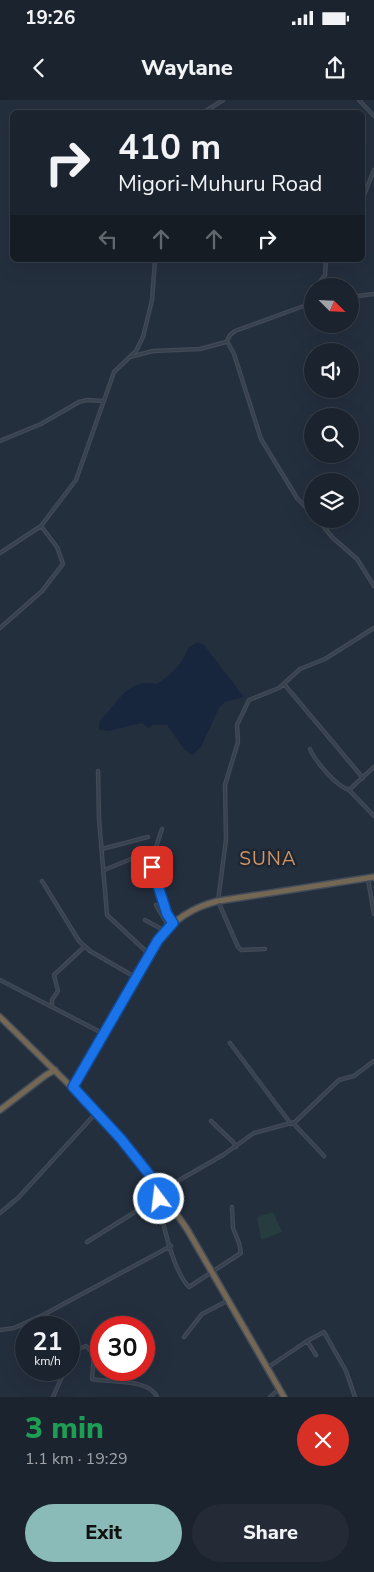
<!DOCTYPE html>
<meta charset="utf-8">
<style>
body{margin:0;font-family:"Nunito Sans",sans-serif;background:#242b36;color:#f1f3f6;height:100vh;display:flex;flex-direction:column;font-size:19px;white-space:nowrap}
*{box-sizing:border-box;margin:0}
p{font-size:16px;color:#a0a4aa}
.icon{flex:none;width:28px;height:28px;fill:none;stroke:currentColor;stroke-width:2;stroke-linecap:round;stroke-linejoin:round}
.map{position:relative;height:1297px;overflow:hidden}
.panel{display:flex;flex-direction:column;background:#1b232e;flex:1}
.panel>*{flex:none}
.guide{position:absolute;left:10px;top:10px;width:355px;height:152px;border-radius:8px;box-shadow:0 5px 20px #0002,0 0 0 1px #39404a;background:#1b232e;color:#f1f3f6;overflow:hidden}
.needle{width:32px;rotate:114deg}
.buttons{position:absolute;left:304px;top:178px;display:grid;gap:10px}
.buttons a{display:grid;place-items:center;width:55px;height:55px;border-radius:50%;background:#1b232e;box-shadow:0 5px 20px #0002,0 0 0 1px #39404a;font-size:25px}
.speed{position:absolute;left:15px;top:1216px;display:flex;gap:10px;font-size:25px;font-weight:700;text-align:center}
.speed>*{display:grid;place-content:center;width:65px;height:65px;border-radius:50%;background:#1b232e;box-shadow:0 5px 20px #0002,0 0 0 1px #39404a;line-height:1}
.speed small{font-size:12px;font-weight:400}
.speed .limit{border:8px solid #d22;background:#fff;color:#111}
.pin{position:absolute;display:grid;place-items:center;width:42px;height:42px;color:#fff;margin:-21px;border-radius:10px;box-shadow:0 2px 8px #0006}
.me{position:absolute;width:55px;margin:-28px;rotate:345deg;stroke-linejoin:round;filter:drop-shadow(0 0 4px #0008)}
.turn{display:flex;align-items:center;gap:18px;height:105px;padding:0 25px;font-size:22px}
.turn .icon{width:65px;height:65px;stroke-width:2.5}
.turn b{display:block;font-size:35px;line-height:42px}
.lanes{display:flex;align-items:center;height:48px;padding:0 25px;background:#0003;justify-content:center;gap:25px;direction:ltr}
.lanes .off{opacity:.35}
.round{display:grid;place-items:center;flex:none;width:52px;height:52px;border-radius:26px;background:#242b36}
.overview{display:flex;align-items:center;justify-content:space-between;height:85px;padding:0 25px}
h1{font-size:30px;font-weight:800;line-height:38px;color:#1e9e55}
.primary-button{display:flex;gap:10px;margin-top:auto;padding:10px 25px}
.primary-button a{flex:1;height:58px;border-radius:30px;background:#8bbbb9;color:#111;font-size:20px;font-weight:800;line-height:58px;text-align:center}
.primary-button a+a{background:#242b36;color:#f1f3f6}
.status{display:flex;justify-content:space-between;align-items:center;height:35px;padding:0 25px;background:#1b232e;direction:ltr}
.status svg{height:14px;fill:currentColor}
header{display:flex;justify-content:space-between;align-items:center;height:65px;padding:0 25px;background:#1b232e;font-size:22px;font-weight:800}
.map>svg:first-child{display:block}
.green{fill:#263c3f}
.water{fill:#17263c}
.lines{fill:none;stroke-linecap:round;stroke-linejoin:round}
.street-casing{stroke:#414a57;stroke-width:4.5}
.highway-casing{stroke:#434c59;stroke-width:8}
.street{stroke:#38414e;stroke-width:2}
.highway{stroke:#746855;stroke-width:5}
.route-casing{stroke:#114b97;stroke-width:12}
.route{stroke:#1a73e8;stroke-width:9}
.labels{text-anchor:middle;stroke-width:5;stroke-linejoin:round;paint-order:stroke}
.quarter-label{font-size:19px;letter-spacing:1px;fill:#d59563;stroke:#1d2633}
</style>
<div class="status"><b>19:26</b><svg viewBox="0 0 49 12"><path d="M0 12V9h3v3zM5 12V6h3v6zM10 12V3h3v9zM15 12V0h3v12zM26 1h20v11H26zM47 4h2v5h-2z"/></svg></div>
<header><svg class="icon" aria-label="back" viewBox="0 0 24 24"><path d="M15 5l-7 7 7 7"/></svg>Waylane<svg class="icon" aria-label="share" viewBox="0 0 24 24"><path d="M12 15V3M7 8l5-5 5 5M5 13v7h14v-7"/></svg></header>
<div class="map">
<svg width="374" height="1297" viewBox="0 0 374 1297">
<rect width="100%" height="100%" fill="#242f3e"/>
<path class="green" d="M273,1112L282,1132L261,1140L257,1117Z"/>
<path class="water" d="M198,542L204,545L244,597L225,602L219,608L201,647L192,655L184,649L167,625H153L148,628L142,623L108,631L99,630V622C119,602 127,578 157,584C170,575 184,563 188,548Z"/>
<g class="lines">
<defs>
<path id="street" d="M359,0L374,16
M204,12L223,0
M362,100L374,70
M317,186L325,175L326,160
M350,197L374,194
M307,205L312,193
M227,241L234,254L261,339L297,398L312,414
M227,241L230,235L235,231L312,203
M130,257L153,251L200,249L226,242
M0,341L41,324L79,302L87,300L103,301
M317,419L333,438L357,459L374,486
M0,453L41,426L76,380L114,272L136,251L143,237L152,200L155,160
M0,528L42,491L63,464L57,447L41,426
M284,584L363,678
M310,649C315,661 336,686 349,690
M374,667L349,690L374,716
M98,671L99,719L107,815L148,853
M162,729L151,762L167,814L173,823
M102,749L148,737
M104,770L141,755
M368,779L374,814
M42,781L79,841L90,851L135,877
M156,805L169,827
M145,820L165,831
M265,849L241,850L238,847L218,801L226,740L225,685L238,642L237,625L249,600L279,588L300,569L325,559L374,528
M0,880L102,933
M52,906V900L58,891L54,875L84,847
M230,943L291,1024
M211,1021L233,1042L236,1047
M293,1023L324,1056
M162,1090L223,1055L254,1033L295,1022L339,980L354,976L374,961
M162,1095L159,1097C161,1119 173,1171 189,1187L241,1153L239,1143L233,1128L232,1107
M0,1113L18,1098L97,1012
M87,1142L159,1097
M0,1230L14,1228L43,1215L171,1146
M184,1237L202,1214L227,1201
M307,1241L324,1232L346,1271L355,1297
M69,1262L75,1250L86,1246L94,1254L92,1279C109,1283 149,1278 157,1297
M267,1268L307,1241L316,1255
M53,1297L65,1270
M270,1297L278,1290"/>
<path id="highway" d="M0,917L97,1012L139,1060L187,1129L284,1297
M73,987L158,840C173,820 193,807 218,801L374,777
M0,1010L46,975L55,970"/>
</defs>
<use href="#street" class="street-casing"/>
<use href="#highway" class="highway-casing"/>
<use href="#street" class="street"/>
<use href="#highway" class="highway"/>
</g>
<g class="lines">
<defs>
<path id="route" d="M152,767L167,814L173,823L158,840L73,987L121,1039L164,1093L159,1097V1099"/>
</defs>
<use href="#route" class="route-casing"/>
<use href="#route" class="route"/>
</g>
<g class="labels">
<g class="quarter-label">
<text x="268" y="765">SUNA</text>
</g>
</g>
</svg>
<div class="buttons">
<a><svg class="needle" viewBox="-14 -14 28 28"><path d="M0-13l5 13h-10z" fill="#e53935"/><path d="M0 13l5-13h-10z" fill="#a0a4aa"/></svg></a>
<a><svg class="icon" aria-label="sound" viewBox="0 0 24 24"><path d="M4 9h4l5-4v14l-5-4H4zM17 9q2 3 0 6"/></svg></a>
<a><svg class="icon" aria-label="search" viewBox="0 0 24 24"><circle cx="10" cy="10" r="6"/><path d="M15 15l6 6"/></svg></a>
<a><svg class="icon" aria-label="layers" viewBox="0 0 24 24"><path d="M12 4l9 5-9 5-9-5zM3 14l9 5 9-5"/></svg></a>
</div>
<div class="speed"><div>21<small>km/h</small></div><div class="limit">30</div></div>
<div class="pin" style="left:152px;top:767px;background:#d93025"><svg class="icon" aria-label="arrive" viewBox="0 0 24 24"><path d="M6 21V4h12l-3 4 3 4H6"/></svg></div>
<svg class="me" style="left:159px;top:1099px" viewBox="-20 -20 40 40"><circle r="17" fill="#1a73e8" stroke="#fff" stroke-width="3"/><path d="M0-11L8 9 0 5-8 9z" fill="#fff"/></svg>
<div class="guide">
<div class="turn"><svg class="icon" aria-label="right" viewBox="0 0 24 24"><path d="M7 20v-9h11M14 6l5 5-5 5"/></svg><div><b>410 m</b>Migori-Muhuru Road</div></div>
<div class="lanes"><svg class="icon off" aria-label="left" viewBox="0 0 24 24"><path d="M17 20v-9H6M10 6l-5 5 5 5"/></svg><svg class="icon off" aria-label="ahead" viewBox="0 0 24 24"><path d="M12 20V5M6 11l6-6 6 6"/></svg><svg class="icon off" aria-label="ahead" viewBox="0 0 24 24"><path d="M12 20V5M6 11l6-6 6 6"/></svg><svg class="icon" aria-label="right" viewBox="0 0 24 24"><path d="M7 20v-9h11M14 6l5 5-5 5"/></svg></div>
</div>
</div>
<section class="panel">
<div class="overview"><div><h1>3 min</h1><p>1.1 km · 19:29</p></div><a class="round" style="background:#d93025;color:#fff"><svg class="icon" aria-label="close" viewBox="0 0 24 24"><path d="M6 6l12 12M18 6L6 18"/></svg></a></div>
<div class="primary-button"><a>Exit</a><a>Share</a></div>
</section>
